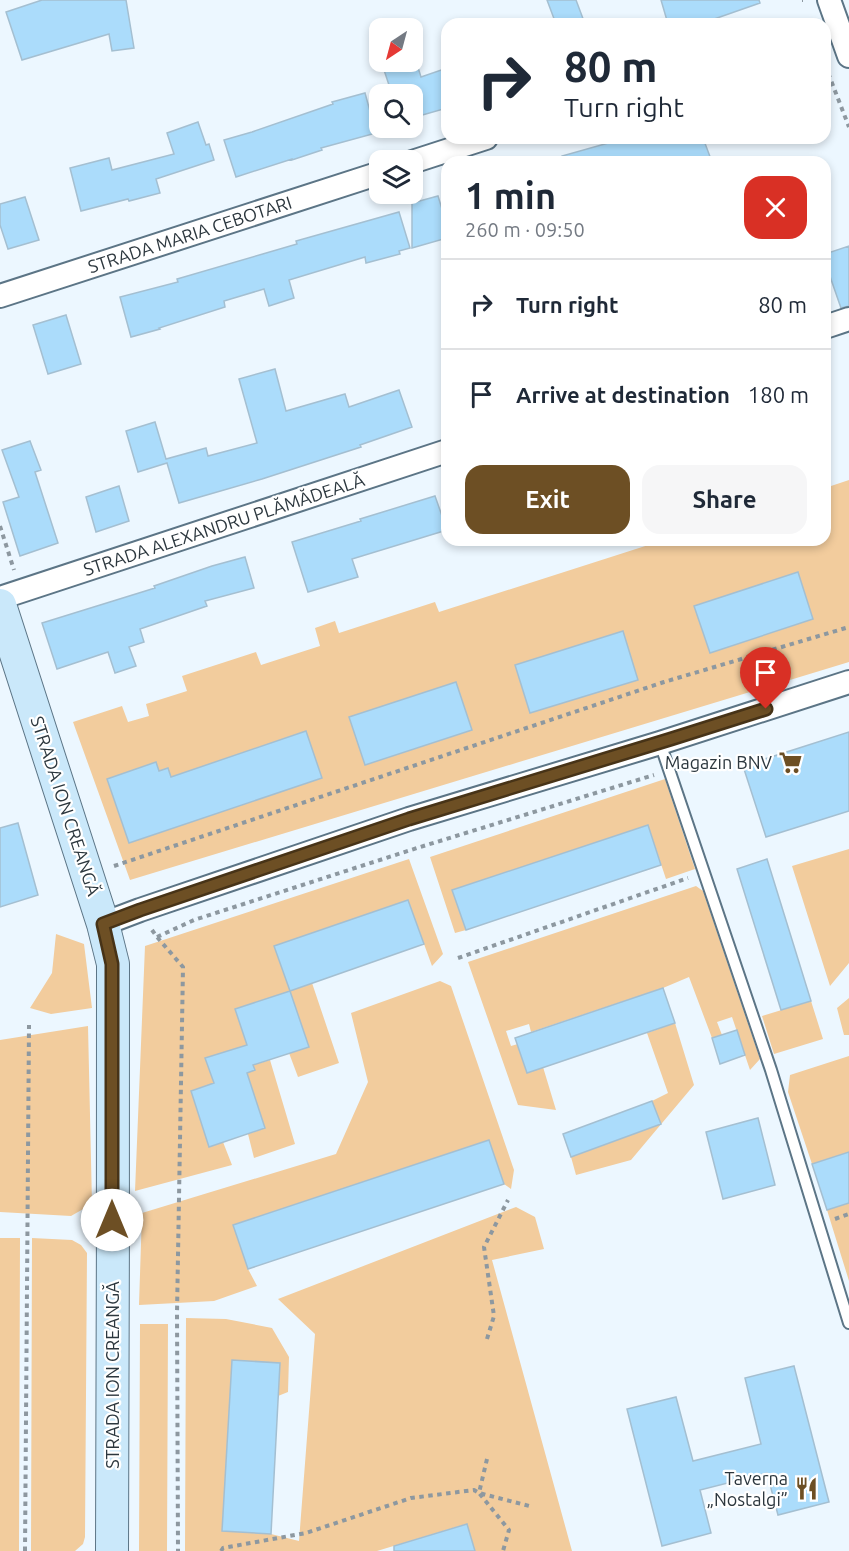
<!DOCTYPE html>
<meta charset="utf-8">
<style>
body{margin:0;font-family:Ubuntu,sans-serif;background:#f6f6f7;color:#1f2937;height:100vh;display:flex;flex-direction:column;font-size:22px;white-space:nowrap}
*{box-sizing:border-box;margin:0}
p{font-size:20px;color:#747a83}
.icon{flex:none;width:33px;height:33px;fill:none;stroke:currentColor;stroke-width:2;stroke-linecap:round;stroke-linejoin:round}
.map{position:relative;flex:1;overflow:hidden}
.panel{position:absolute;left:441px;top:156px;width:390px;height:390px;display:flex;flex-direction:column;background:#fff;border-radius:18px;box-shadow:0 3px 9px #0003}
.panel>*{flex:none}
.banner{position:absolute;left:441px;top:18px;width:390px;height:126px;border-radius:18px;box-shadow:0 3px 9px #0003;background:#fff;color:#1f2937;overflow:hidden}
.needle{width:39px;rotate:216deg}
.tools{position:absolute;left:369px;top:18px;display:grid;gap:12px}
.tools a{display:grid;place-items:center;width:54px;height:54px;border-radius:12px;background:#fff;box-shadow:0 3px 9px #0003;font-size:30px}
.pin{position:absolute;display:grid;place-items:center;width:51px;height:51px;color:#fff;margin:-62px -26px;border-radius:50% 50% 50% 0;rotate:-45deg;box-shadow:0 0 6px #0007}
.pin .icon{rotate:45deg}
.me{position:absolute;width:66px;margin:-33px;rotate:0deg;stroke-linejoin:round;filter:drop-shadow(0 0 4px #0008)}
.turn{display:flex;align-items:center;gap:21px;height:126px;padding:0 24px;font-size:27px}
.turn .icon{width:78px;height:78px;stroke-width:2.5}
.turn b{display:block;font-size:42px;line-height:51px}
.round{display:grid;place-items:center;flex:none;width:63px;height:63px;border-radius:18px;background:#f6f6f7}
.headline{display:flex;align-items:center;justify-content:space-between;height:102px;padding:0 24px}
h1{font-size:36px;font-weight:700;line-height:45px}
.cta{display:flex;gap:12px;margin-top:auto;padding:12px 24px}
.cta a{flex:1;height:69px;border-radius:18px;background:#6d4f24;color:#fff;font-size:24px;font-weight:700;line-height:69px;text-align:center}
.cta a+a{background:#f6f6f7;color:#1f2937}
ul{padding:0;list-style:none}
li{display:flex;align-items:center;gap:18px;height:90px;padding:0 24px;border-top:2px solid #e0e1e3}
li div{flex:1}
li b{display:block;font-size:22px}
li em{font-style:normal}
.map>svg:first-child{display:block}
.green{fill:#f2cc9d}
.building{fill:#abdcfb;stroke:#a4bfd1;stroke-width:1.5}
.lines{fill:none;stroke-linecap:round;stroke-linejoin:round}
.lane-casing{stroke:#5c7586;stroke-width:14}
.street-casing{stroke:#5c7586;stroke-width:26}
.secondary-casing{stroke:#5c7586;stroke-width:34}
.path{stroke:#8d98a0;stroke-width:4;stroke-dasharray:4.5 4.5;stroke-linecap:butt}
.lane{stroke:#fff;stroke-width:10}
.street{stroke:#fff;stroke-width:22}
.secondary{stroke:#cae8fa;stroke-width:32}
.route-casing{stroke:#473317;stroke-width:15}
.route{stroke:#6d4f24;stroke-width:10}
.labels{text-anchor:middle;stroke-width:4.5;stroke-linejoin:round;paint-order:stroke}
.street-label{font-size:18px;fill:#2c373e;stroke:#fff}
.poi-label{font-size:18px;fill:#2c373e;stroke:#fff;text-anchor:end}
</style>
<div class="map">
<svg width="849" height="1551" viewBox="0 0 849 1551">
<rect width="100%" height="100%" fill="#ecf7ff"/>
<path class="green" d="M849,480V662L130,880L73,722L122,706L128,722L149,716L146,704L187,691L182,676L256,652L261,665L320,646L315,628L335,621L339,633L435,602L439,612L664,540H825V488Z
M665,779L695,869L666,879L648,825L453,890L466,930L455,933L430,857Z
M849,849V963L830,986L792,866Z
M409,859L443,954L432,966L408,900L275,946L312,983L339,1063L298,1077L289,1053L235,1009L247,1045L206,1058L214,1083L191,1091L209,1147L223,1142L232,1165L135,1191L145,946Z
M696,886L703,891L760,1059L750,1070L732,1017L717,1022L722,1035L712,1038L689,977L663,988L531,1032L529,1024L506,1031L511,1046L518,1044L543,1067L556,1110L518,1105L468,962Z
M56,934L84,944L92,1008L51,1014L30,1008L52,973Z
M440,981L451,986L514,1170L511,1189L504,1184L489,1140L234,1225L248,1269L257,1286L214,1301L139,1305L142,1213L336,1154L368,1082L351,1013Z
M849,998V1035H844L837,1008Z
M811,1001L823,1039L774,1054L762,1016Z
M675,1023L694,1085L631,1160L576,1175L571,1157L661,1124L652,1101L668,1093L647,1033Z
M88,1026L92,1204L71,1216L0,1212V1040Z
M849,1056V1152L812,1164L788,1092L790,1075Z
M270,1060L295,1144L254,1158L248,1134L265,1128L247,1073L255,1070L253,1065Z
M849,1203V1281L827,1210Z
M516,1207L535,1217L544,1249L492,1260L572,1551H475L466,1524L377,1551H185L186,1318L226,1319L272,1328L289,1357L288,1392L278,1396L280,1363L232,1361L222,1530L271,1534L299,1541L315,1334L278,1299Z
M0,1238H20L19,1551H0Z
M32,1238L72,1240L81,1245L87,1253L85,1537L83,1544L75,1551H31Z
M140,1324H168L167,1551H139Z"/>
<path class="building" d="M42,0H126L134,48L112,51L109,34L22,60L6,12Z
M547,0H576L585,24H556Z
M661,0H759L760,3L700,24H668Z
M416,61L421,77L447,68V108L412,118V94H392L384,70Z
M365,93L376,133L321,148L322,150L292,160V159L236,177L224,140L252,132L333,104L332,102Z
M198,122L206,145L209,144L214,160L156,179L160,193L129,201L128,199L81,211L70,168L109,158L112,170L174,154L167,133Z
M626,138H703L712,162H563L562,156Z
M438,196L447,225V238L412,248V203Z
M25,197L39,240L8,249L0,225V204Z
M399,212L410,248L399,251L400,254L366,263L365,257L289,280L294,298L269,306L264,289L224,301L225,307L159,328L160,329L131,337L120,297L178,282L177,279L297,244L296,241Z
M849,246V306L841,308L825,262V254Z
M66,315L81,364L48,374L33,325Z
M275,369L286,411L345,394L349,407L399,390L412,427L360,445L361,447L262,479L179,503L167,463L138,472L126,431L155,422L166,459L206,448L208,456L257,443L239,379Z
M30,441L41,470L35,472L58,543L20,556L3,502L19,497L2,450Z
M119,486L129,521L96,532L86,497Z
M435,496L447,530L352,559L358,577L308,592L292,542L361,521L360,519Z
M245,557L254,588L205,601L207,606L140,629L144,642L129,647L136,666L115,673L108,652L57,669L42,623L155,588L154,586L212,566Z
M798,572L813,619L710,653L694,606Z
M623,631L638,680L530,713L515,665Z
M456,682L472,730L365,765L349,717Z
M306,731L322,778L129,843L107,779L156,762L159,771L168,768L171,777Z
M849,732V811L766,837L743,766Z
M18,823L38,895L0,907V828Z
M648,825L661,865L466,930L452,890Z
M767,859L811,1001L781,1010L737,869Z
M408,900L424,944L290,991L274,946Z
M663,988L675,1023L527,1073L515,1038Z
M290,991L309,1047L253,1065L255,1070L247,1073L265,1128L209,1147L191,1091L214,1083L205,1058L247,1045L235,1009Z
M737,1030L745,1055L720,1064L712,1038Z
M652,1101L661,1124L571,1157L563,1134Z
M758,1118L775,1185L723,1199L706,1132Z
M489,1140L504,1184L248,1269L233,1225Z
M849,1152V1203L827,1210L812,1164Z
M232,1360L280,1363L271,1534L222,1531Z
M794,1366L829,1502L778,1515L767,1473L700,1490L711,1533L662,1546L627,1409L676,1397L693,1461L761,1444L745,1378Z
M467,1524L475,1551H394V1546Z"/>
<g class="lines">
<defs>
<path id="lane" d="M660,743L771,1070L849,1323"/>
<path id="street" d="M829,0L849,56
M412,162L486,138
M0,296L380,173
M825,327L849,319
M0,598L447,451
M103,924L140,910L409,819L660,743L849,682"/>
<path id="secondary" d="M0,605L103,924L113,964C112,1160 114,1355 112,1551"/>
</defs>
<use href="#lane" class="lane-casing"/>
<use href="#street" class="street-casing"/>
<use href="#secondary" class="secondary-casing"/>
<path class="path" d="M802,0H803
M825,65L849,127
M0,526L14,570
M114,866L664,682L849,627
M152,930L157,937L183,967L177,1313L178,1551
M157,937L194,920L417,848L654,775
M458,958L688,878
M835,1219L849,1214
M487,1339L494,1316L484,1247L508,1200
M487,1459L479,1493L509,1530L503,1551
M25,1551L29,1025
M221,1551L223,1548L306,1533L411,1498L474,1490L479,1493L533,1507"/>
<use href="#lane" class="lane"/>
<use href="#street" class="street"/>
<use href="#secondary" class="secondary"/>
</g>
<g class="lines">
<defs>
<path id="route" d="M112,1220V964L103,924L140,910L409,819L671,739L766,709"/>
</defs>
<use href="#route" class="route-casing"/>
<use href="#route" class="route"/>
</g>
<defs>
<symbol id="supermarket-bare" viewBox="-9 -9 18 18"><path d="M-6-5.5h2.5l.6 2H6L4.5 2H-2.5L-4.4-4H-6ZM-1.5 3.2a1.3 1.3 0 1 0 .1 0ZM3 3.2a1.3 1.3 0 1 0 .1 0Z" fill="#6d4f24" stroke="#fff" stroke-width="2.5" paint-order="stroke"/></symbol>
<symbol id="restaurant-bare" viewBox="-9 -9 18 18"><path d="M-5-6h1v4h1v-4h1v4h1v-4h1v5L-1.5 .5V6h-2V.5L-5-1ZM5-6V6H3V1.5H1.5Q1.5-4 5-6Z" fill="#6d4f24" stroke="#fff" stroke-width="2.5" paint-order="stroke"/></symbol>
</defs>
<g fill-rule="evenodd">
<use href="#supermarket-bare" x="774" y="746" width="33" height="33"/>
<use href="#restaurant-bare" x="790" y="1472" width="33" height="33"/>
</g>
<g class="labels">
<g class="street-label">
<text transform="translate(190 235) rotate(-18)" y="6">STRADA MARIA CEBOTARI</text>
<text transform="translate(224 525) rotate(-18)" y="6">STRADA ALEXANDRU PLĂMĂDEALĂ</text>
<text transform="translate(65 806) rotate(72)" y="6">STRADA ION CREANGĂ</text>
<text transform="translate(113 1375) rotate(-90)" y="6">STRADA ION CREANGĂ</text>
</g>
<g class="poi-label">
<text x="772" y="769">Magazin BNV</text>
<text x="788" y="1485">Taverna<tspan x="788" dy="21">„Nostalgi”</tspan></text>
</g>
</g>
</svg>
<div class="tools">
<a><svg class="needle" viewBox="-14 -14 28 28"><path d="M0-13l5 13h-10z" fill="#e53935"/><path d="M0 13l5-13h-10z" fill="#747a83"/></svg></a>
<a><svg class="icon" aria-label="search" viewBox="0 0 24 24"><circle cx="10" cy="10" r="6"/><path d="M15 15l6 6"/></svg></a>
<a><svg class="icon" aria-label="layers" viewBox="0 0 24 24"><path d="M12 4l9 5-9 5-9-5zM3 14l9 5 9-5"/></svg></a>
</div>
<div class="pin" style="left:766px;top:709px;background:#d93025"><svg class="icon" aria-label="arrive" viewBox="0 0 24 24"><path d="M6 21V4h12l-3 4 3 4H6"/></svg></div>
<svg class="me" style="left:112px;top:1220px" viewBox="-20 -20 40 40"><circle r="19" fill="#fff"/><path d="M0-13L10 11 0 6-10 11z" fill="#6d4f24"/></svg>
<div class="banner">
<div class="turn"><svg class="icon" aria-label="right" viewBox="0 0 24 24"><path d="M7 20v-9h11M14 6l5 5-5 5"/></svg><div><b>80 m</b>Turn right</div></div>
</div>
<section class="panel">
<div class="headline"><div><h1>1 min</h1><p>260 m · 09:50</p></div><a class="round" style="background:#d93025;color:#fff"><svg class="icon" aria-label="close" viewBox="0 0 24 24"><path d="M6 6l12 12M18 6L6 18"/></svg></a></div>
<ul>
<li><svg class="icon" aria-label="right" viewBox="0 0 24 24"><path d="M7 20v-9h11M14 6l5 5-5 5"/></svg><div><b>Turn right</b></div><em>80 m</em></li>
<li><svg class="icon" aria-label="arrive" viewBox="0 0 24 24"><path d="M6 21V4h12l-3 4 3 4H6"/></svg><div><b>Arrive at destination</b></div><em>180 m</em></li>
</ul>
<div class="cta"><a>Exit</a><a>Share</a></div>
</section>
</div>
